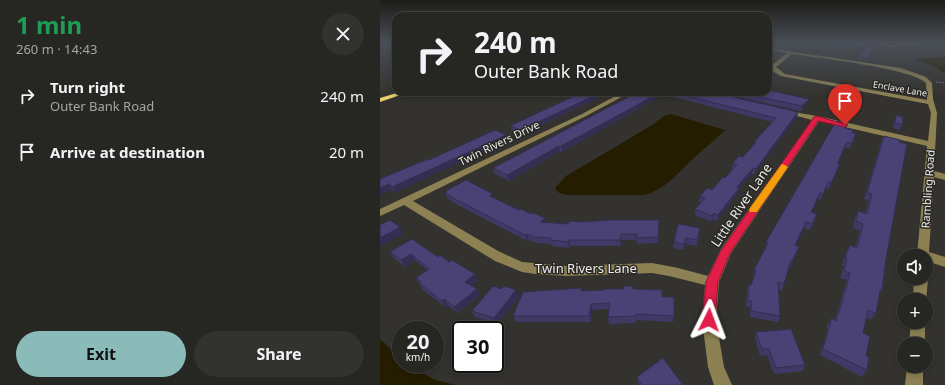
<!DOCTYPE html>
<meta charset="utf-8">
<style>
body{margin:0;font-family:"Noto Sans",sans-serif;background:#32322f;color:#f1f3f6;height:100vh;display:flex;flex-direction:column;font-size:15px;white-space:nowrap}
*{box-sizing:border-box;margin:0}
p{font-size:13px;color:#a4a5a5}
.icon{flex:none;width:22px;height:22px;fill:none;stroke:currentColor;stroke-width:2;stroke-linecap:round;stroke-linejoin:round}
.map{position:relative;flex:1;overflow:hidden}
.side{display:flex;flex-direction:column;background:#262622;width:380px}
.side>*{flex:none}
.top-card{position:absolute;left:12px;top:12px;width:380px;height:84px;border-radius:12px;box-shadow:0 2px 6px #0003,0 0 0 1px #424340;background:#262622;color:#f1f3f6;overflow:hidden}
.tools{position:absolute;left:517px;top:249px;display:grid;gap:8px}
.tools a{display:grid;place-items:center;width:36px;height:36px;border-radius:50%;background:#262622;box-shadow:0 2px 6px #0003,0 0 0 1px #424340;font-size:20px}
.speed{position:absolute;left:12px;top:321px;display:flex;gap:8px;font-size:20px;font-weight:700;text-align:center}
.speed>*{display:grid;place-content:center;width:52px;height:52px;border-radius:50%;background:#262622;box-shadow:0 2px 6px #0003,0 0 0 1px #424340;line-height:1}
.speed small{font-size:10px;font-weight:400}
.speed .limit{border:2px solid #111;border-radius:6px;background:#fff;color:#111}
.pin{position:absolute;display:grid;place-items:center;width:34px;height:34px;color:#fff;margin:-41px -17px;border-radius:50% 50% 50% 0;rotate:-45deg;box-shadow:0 0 4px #0007}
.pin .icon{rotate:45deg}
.me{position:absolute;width:44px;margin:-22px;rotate:3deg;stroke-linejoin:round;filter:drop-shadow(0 0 3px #0008)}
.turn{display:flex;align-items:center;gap:14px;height:84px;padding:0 16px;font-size:18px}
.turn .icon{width:52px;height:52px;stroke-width:2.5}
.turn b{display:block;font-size:28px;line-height:34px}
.round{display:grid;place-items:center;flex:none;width:42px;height:42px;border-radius:21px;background:#32322f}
.headline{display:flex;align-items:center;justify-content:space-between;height:68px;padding:0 16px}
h1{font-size:24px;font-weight:700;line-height:30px;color:#1e9e55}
.button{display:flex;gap:8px;margin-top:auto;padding:8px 16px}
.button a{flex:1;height:46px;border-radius:24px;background:#8bbbb9;color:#111;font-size:16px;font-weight:700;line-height:46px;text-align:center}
.button a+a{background:#32322f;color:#f1f3f6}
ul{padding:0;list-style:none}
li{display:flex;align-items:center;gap:12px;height:56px;padding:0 16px}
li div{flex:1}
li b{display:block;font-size:15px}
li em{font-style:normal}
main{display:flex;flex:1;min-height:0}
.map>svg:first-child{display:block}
.water{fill:#251d00}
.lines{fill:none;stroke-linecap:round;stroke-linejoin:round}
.path{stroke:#8c8b88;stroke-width:1;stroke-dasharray:1.5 1.5;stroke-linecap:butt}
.minor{fill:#8d8154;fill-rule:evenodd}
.major{fill:#e9d06d;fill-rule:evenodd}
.wall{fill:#403965}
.shaded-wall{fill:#342e52}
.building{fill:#4a4275;stroke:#342e52}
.route{fill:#e11d48;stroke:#92132f}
.slow{fill:#f59e0b}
.labels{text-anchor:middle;stroke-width:3;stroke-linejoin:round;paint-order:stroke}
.far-street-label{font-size:9px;fill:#eeedea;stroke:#292824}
.street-label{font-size:11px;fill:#eeedea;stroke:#292824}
.near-street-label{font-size:13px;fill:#eeedea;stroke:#292824}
</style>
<main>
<section class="side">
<div class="headline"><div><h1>1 min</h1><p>260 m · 14:43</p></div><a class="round"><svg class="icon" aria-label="close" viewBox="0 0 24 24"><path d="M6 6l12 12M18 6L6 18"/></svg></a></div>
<ul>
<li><svg class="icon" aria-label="right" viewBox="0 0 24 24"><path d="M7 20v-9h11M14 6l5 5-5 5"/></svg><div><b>Turn right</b><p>Outer Bank Road</p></div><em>240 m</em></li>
<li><svg class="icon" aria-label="arrive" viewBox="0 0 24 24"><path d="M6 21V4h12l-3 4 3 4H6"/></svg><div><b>Arrive at destination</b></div><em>20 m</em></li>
</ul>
<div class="button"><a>Exit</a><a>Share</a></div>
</section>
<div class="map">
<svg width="565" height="385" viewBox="0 0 565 385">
<rect width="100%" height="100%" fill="#33322e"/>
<path class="water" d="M565,57V74L554,66L533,59Z
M291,114L345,130C336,139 325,148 315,157C299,171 286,190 264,195H188C182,194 178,194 175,188L186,176L274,124L284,116Z
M0,339L21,359V364H28L55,380L76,385H0Z"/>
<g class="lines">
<path class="path" d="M556,82L565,83"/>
<path class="minor" d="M460,42L511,45L557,42L511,47Z
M388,48L521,68L546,77L552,83L553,99L557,113L554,171L565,174V180L554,177L549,252L565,257V267L546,261V256H537L547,146L439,121L351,253L339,282L336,320L344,367L352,385H334L328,367L322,320L325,285L289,276L272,273L186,276L155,274L142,272L115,261L24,205L0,216V209L202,114L243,92H251L206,116L33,201L118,251L142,262L186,266L272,263L298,268L328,276L341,249L432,120L402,112V110L437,116L548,141L551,113L548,104L401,76L394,72L390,67L407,53L388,50ZM412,54C437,58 531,68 546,83L547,100L405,74L396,67Z
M546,275L548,278L546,302V300H533L534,278H546Z
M531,322H545V344H529Z
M527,366H543V385H525Z"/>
<path class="major" d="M20,92H29L0,102V98Z"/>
</g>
<path class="wall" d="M425,42H476L498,48L497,51H492L488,61L478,59L483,50Z
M558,42H565V46L557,43Z
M203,92H231L143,134L132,130L130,126Z
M258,92H331L418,112L417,117L374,174H372L359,189L358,193L337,221L333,219L331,222L315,215V209L321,202H319L320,196L332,190L345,178L353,169H352L353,163L363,157L374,144V142L392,122L290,96L279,97L212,135L182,152L180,151L129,181L114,173L113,168Z
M337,92H388L427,103L421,111Z
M475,108L469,122L459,119L460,115Z
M516,115L522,125L520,130L513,128L514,120Z
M465,128L472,133H476L470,148H465L462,154L458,164V170L449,189L446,188L441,200L438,199L432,212L435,220L430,230L424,228L416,245L419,247L417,253L410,267L409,266L402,291L399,289L400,316L398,322L370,317V307L366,306L367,291L369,284L371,285L374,277H373L374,270L385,248L386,242Z
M504,136L506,259L502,290L499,295L496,313L491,320L486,318L483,333L486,356L487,370L482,377L440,355L447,332V325L451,318L455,320L462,296L467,280L460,278L464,266L462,265L466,252L470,245L475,247L480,231L473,228L475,218L478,211L485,213L489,201L484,199L501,142Z
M127,140L16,192L12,190L0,179L49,160Z
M66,191L114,198L139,210L166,222L188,224L202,222L279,226L278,243L257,244L256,240H241V246H190L189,248L172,246L171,244L156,243L149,240L147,241L78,205L68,199L65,193L66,192Z
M320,228V234L317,246L306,244L304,250L293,248L294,242Z
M10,252L58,257L98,280L91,286L97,289L100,295L78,313L68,306L66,307L43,290L36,278L47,270L35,260L25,267L14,258Z
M253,289L282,297H294L293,322L256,320V323L229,324L228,317L229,309L213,310L211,322H136L133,316L202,291Z
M139,297L117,324L95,317L92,311Z
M376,332L425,365L423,371L394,374L387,355L380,356L375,338Z
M257,377L303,385H259L258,383Z"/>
<path class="shaded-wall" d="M222,92H231L143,134L141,130Z
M279,93V97L212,135L182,152L181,146Z
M429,99L427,103L421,111L422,106Z
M418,112L417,117L374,174L376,169Z
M126,135L127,140L16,192L12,187Z
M467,143L465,148L455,169L457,164Z
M179,146L180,151L129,181L127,175Z
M460,164L458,170L449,189L451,183Z
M373,168L372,174L359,189L358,193L337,221L338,215L357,187Z
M448,182L446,188L441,200L443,194Z
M9,184L12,190L0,195V188Z
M440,193L438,199L429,218L431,212Z
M334,213L333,219L331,222L332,216Z
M165,218L167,224L160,222Z
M426,222L424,228L413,251L415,245Z
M20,227L23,234L0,246V238Z
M320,228V234L317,246V240Z
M147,234L149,240L147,241L145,235Z
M241,234V246L240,240Z
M306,238V244L304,250V244Z
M188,240L190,246L189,248L188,242Z
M419,247L417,253L410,267L412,261Z
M31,254L35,260L25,267L21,260Z
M95,274L98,280L89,288L85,282Z
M97,289L100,295L78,313L74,307Z
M136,290L139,297L117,324L114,318Z
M64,299L68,306L66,307L62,301Z
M211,304L213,310L211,322L209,316Z"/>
<path class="building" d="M445,42H476L496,45L498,48H493L489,58L479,56L485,47Z
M559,42H565V44Z
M388,90L429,99L422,106L356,92H388Z
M203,92H222L141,130L130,126Z
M258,92H331L418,112L376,169L373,168L357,187L359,188L338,215L334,213L332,216L315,209L325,198L320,196L327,188L332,190L343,177L345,178L357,165L353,163L359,156L363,157L376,142H374L396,118L290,92L279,93L211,130L181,146H179L127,175L113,168Z
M465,106L475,108L470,117L460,115Z
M516,115L523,117L522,125L515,123Z
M457,121L467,124L465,128L473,130L472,133H476L472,143H467L464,148L457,164H460L451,183L448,182L443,194L440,193L431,212L437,214L432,224L426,222L415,245L419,247L412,261L411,260L404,284L398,282L400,316L371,311L372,301L368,300L369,284L371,285L376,271L374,270L388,243L386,242L452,128Z
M115,130L126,135L12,187L9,184L0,188V179L48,159L49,160Z
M504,136L520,140L519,142L527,144L506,259L502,290H500L496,313L488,310L483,333L490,336L486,356L489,357L487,370L443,349L450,325L451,318L456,321L466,289L470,273L464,271L467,259L465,258L470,245L477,248L483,224L476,221L478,211L487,214L492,194L487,193Z
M86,180L113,194L110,196L139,210L141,209L151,214L153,213L165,218L160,222L188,224L189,221L202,222L231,220H279L278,237L256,238L257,234H241L240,240H188V242L170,240L171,238L154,237L147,234L145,235L75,199L65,193L67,192L66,191Z
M10,220L20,227L0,238V225Z
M298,224L320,228L317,240L306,238L304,244L294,242Z
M32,239L58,257L60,255L69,262L72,260L95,274L85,282L97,289L74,307L64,299L62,301L39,283L41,282L36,278L49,269L31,254L21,260L10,252Z
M113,286L121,289L124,286L136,290L114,318L92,311Z
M244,286H253V289L282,290V297H294V316L256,314V316L228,317L230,303L211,304L209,316H133L143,292L202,288L201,291L225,290V289H244Z
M411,329L425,365L396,368L389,349H382L376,332Z
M283,358L303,385H262L257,377Z"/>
<linearGradient id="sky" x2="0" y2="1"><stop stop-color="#1c1c19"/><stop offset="0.44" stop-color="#4a4f57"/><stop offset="1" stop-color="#4a4f57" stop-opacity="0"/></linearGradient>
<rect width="565" height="96" fill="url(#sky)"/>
<path class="route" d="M436,116L468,125L465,127L438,121L350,253L338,282L335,320L333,324L329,326L324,324L322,320L326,282L340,252L434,117Z"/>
<path class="slow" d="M403,164L408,167L377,212H370L369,210L370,208L401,165Z"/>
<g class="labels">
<g class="far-street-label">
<text transform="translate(520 89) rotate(10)" y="3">Enclave Lane</text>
</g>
<g class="street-label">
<text transform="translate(119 143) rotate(-26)" y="4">Twin Rivers Drive</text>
<text transform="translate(548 189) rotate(-86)" y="4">Rambling Road</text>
</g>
<g class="near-street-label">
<text transform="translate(361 205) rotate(-56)" y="5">Little River Lane</text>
<text x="206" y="273">Twin Rivers Lane</text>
</g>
</g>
</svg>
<div class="tools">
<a><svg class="icon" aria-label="sound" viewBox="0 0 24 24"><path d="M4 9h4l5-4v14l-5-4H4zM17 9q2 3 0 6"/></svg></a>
<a>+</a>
<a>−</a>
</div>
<div class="speed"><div>20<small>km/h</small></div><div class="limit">30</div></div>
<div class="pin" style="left:465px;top:125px;background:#d93025"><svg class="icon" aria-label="arrive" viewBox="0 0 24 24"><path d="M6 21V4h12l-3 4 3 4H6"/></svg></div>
<svg class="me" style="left:329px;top:320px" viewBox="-20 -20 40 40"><path d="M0-17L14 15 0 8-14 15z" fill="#e11d48" stroke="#fff" stroke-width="4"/></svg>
<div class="top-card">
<div class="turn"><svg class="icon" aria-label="right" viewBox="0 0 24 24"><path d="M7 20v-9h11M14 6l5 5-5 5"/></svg><div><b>240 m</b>Outer Bank Road</div></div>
</div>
</div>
</main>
